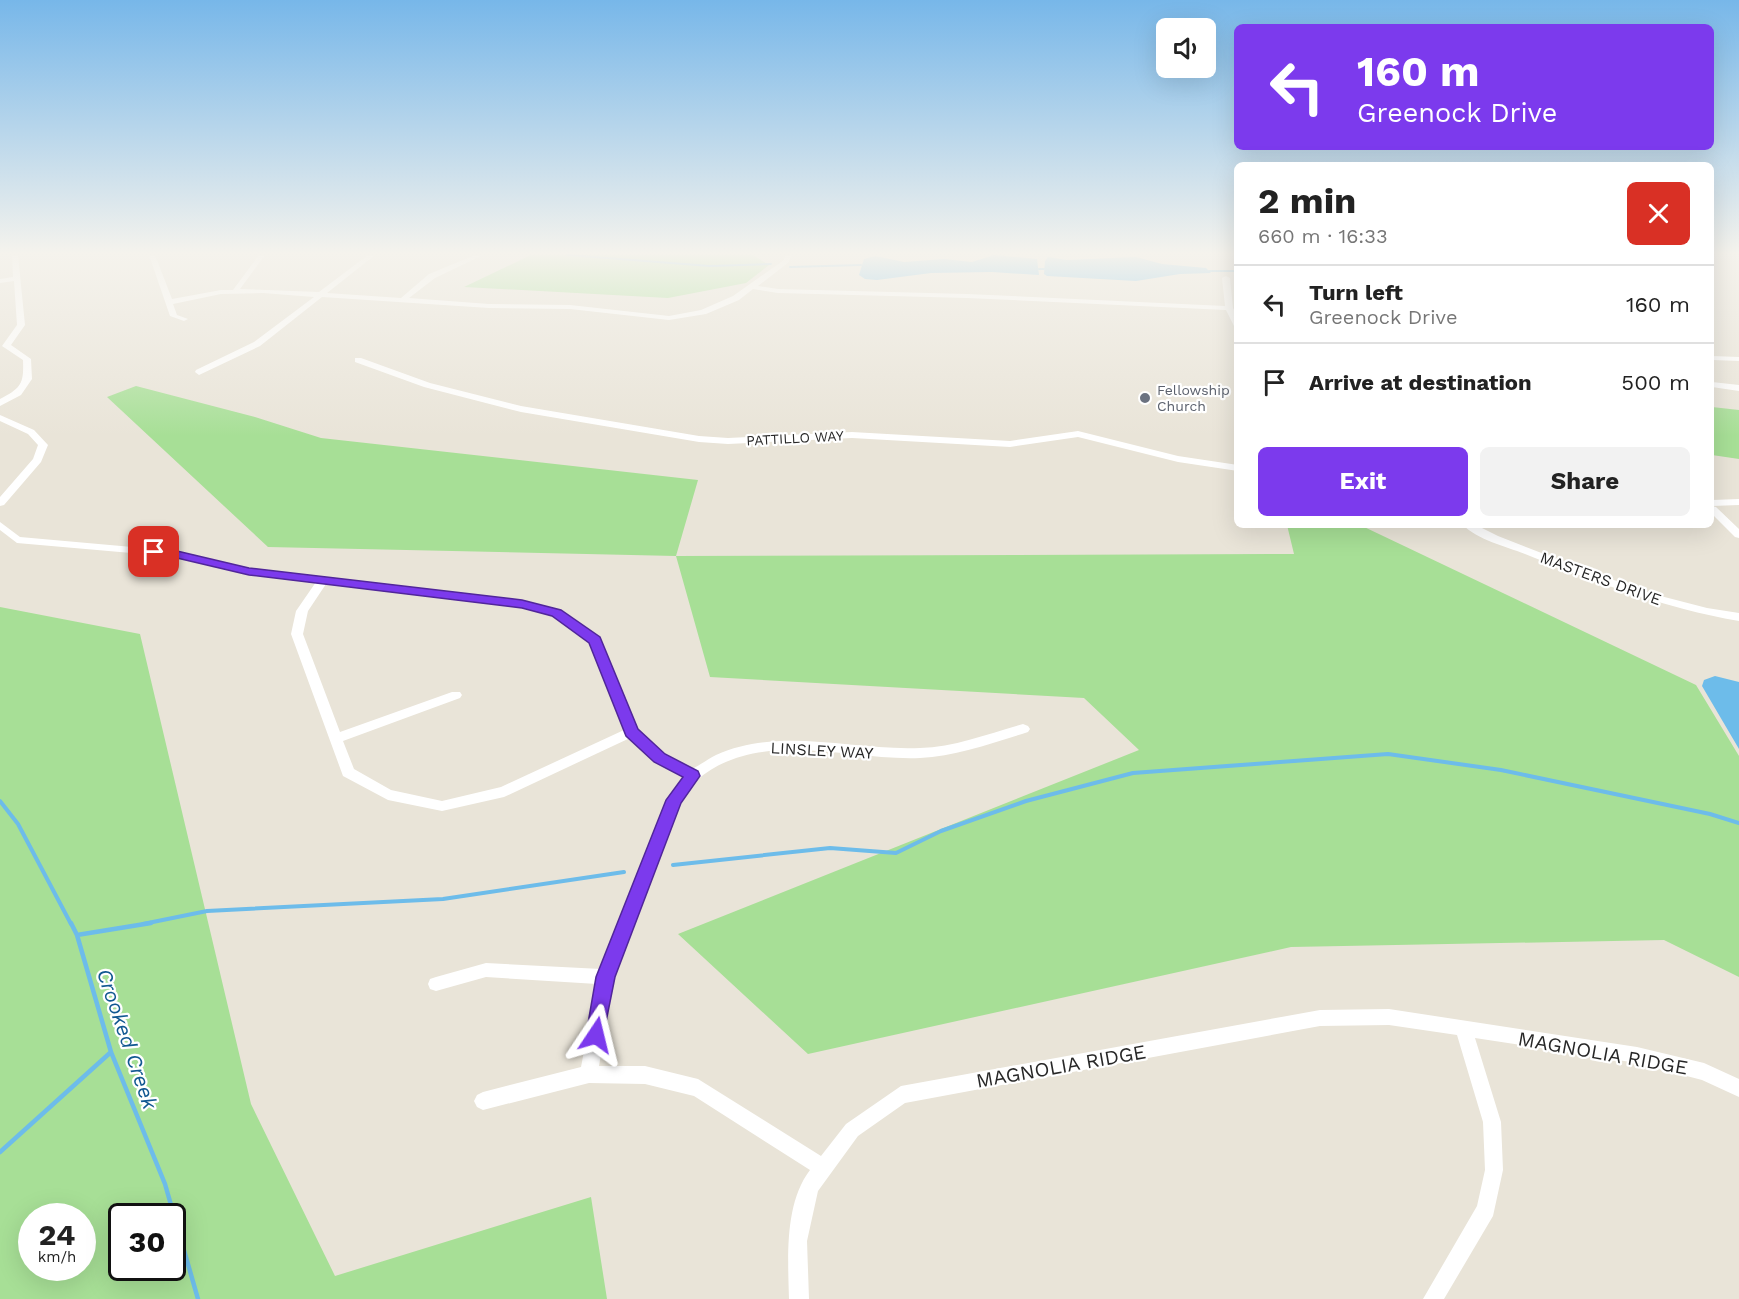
<!DOCTYPE html>
<meta charset="utf-8">
<style>
body{margin:0;font-family:"Work Sans",sans-serif;background:#f2f2f2;color:#222;height:100vh;display:flex;flex-direction:column;font-size:22px;white-space:nowrap}
*{box-sizing:border-box;margin:0}
p{font-size:20px;color:#767676}
.icon{flex:none;width:33px;height:33px;fill:none;stroke:currentColor;stroke-width:2;stroke-linecap:round;stroke-linejoin:round}
.map{position:relative;flex:1;overflow:hidden}
.sheet{position:absolute;left:1234px;top:162px;width:480px;height:366px;display:flex;flex-direction:column;background:#fff;border-radius:9px;box-shadow:0 6px 24px #0002}
.sheet>*{flex:none}
.top-card{position:absolute;left:1234px;top:24px;width:480px;height:126px;border-radius:9px;box-shadow:0 6px 24px #0002;background:#7c3aed;color:#fff;overflow:hidden}
.fabs{position:absolute;left:1156px;top:18px;display:grid;gap:12px}
.fabs a{display:grid;place-items:center;width:60px;height:60px;border-radius:9px;background:#fff;box-shadow:0 6px 24px #0002;font-size:30px}
.speed{position:absolute;left:18px;top:1203px;display:flex;gap:12px;font-size:30px;font-weight:700;text-align:center}
.speed>*{display:grid;place-content:center;width:78px;height:78px;border-radius:50%;background:#fff;box-shadow:0 6px 24px #0002;line-height:1}
.speed small{font-size:15px;font-weight:400}
.speed .limit{border:3px solid #111;border-radius:9px;background:#fff;color:#111}
.pin{position:absolute;display:grid;place-items:center;width:51px;height:51px;color:#fff;margin:-26px;border-radius:12px;box-shadow:0 3px 9px #0006}
.me{position:absolute;width:66px;margin:-33px;rotate:10deg;stroke-linejoin:round;filter:drop-shadow(0 0 4px #0008)}
.turn{display:flex;align-items:center;gap:21px;height:126px;padding:0 24px;font-size:27px}
.turn .icon{width:78px;height:78px;stroke-width:2.5}
.turn b{display:block;font-size:42px;line-height:51px}
.round{display:grid;place-items:center;flex:none;width:63px;height:63px;border-radius:9px;background:#f2f2f2}
.headline{display:flex;align-items:center;justify-content:space-between;height:102px;padding:0 24px}
h1{font-size:36px;font-weight:700;line-height:45px}
.action{display:flex;gap:12px;margin-top:auto;padding:12px 24px}
.action a{flex:1;height:69px;border-radius:9px;background:#7c3aed;color:#fff;font-size:24px;font-weight:700;line-height:69px;text-align:center}
.action a+a{background:#f2f2f2;color:#222}
ul{padding:0;list-style:none}
li{display:flex;align-items:center;gap:18px;height:78px;padding:0 24px;border-top:2px solid #e0e0e0}
li div{flex:1}
li b{display:block;font-size:22px}
li em{font-style:normal}
.map>svg:first-child{display:block}
.green{fill:#a7df96;fill-rule:evenodd}
.water{fill:#6dbcea}
.lines{fill:none;stroke-linecap:round;stroke-linejoin:round}
.stream-far2{stroke:#6dbcea;stroke-width:2}
.stream-far1{stroke:#6dbcea;stroke-width:4}
.stream{stroke:#6dbcea;stroke-width:4.5}
.minor{fill:#fff;fill-rule:evenodd}
.route{fill:#7c3aed;stroke:#51269a;stroke-width:1.5}
.worship-dot{fill:#6b7280;stroke:#fff;stroke-width:2}
.labels{text-anchor:middle;stroke-width:4.5;stroke-linejoin:round;paint-order:stroke}
.far-worship-label{font-size:14px;fill:#5b616d;stroke:#fff;text-anchor:start}
.far-street-label{font-size:14px;fill:#272727;stroke:#fff}
.street-label{font-size:16px;fill:#272727;stroke:#fff}
.near-street-label{font-size:20px;fill:#272727;stroke:#fff}
.near-water-label{font-size:21px;font-style:italic;fill:#115891;stroke:#fff}
</style>
<div class="map">
<svg width="1739" height="1299" viewBox="0 0 1739 1299">
<rect width="100%" height="100%" fill="#e9e4d8"/>
<path class="green" d="M531,255H753L769,265L746,283L668,298L464,287Z
M136,386L255,417L321,438L698,480L676,556L1294,554L1287,525H1360L1696,685L1739,756V977L1664,940L1291,947L808,1054L678,934L1139,750L1084,698L710,677L676,556L268,547L107,397Z
M1712,407L1739,410V459L1712,455Z
M0,607L140,634L251,1104L335,1276L591,1197L607,1299H0ZM82,1216V1268H32V1216ZM172,1216V1268H122V1216Z"/>
<path class="water" d="M994,255L1037,259L1039,275L992,272L931,273L877,280L865,279L859,275L864,259L875,256L904,262L944,259L972,262Z
M1048,257L1067,260L1136,257L1162,264L1206,268L1211,273L1180,274L1136,281L1047,276L1044,274L1045,261Z
M1715,676L1739,682V749L1702,686L1704,680Z"/>
<g class="lines">
<path class="stream-far2" d="M568,255L710,266L771,264
M790,267L861,265
M1039,269H1044
M1209,271H1238"/>
<path class="stream-far1" d="M0,801L18,824L71,924
M673,865L830,848L896,853L941,831L1026,801L1133,773L1388,754L1501,770L1710,814L1739,823
M143,924L207,911L443,899L624,872"/>
<path class="stream" d="M71,923L77,935L111,1052L165,1184L198,1299
M77,935L151,923
M0,1152L111,1052"/>
<path class="minor" d="M12,255H18L25,325L11,345L31,359L32,379L21,395L0,406V399C21,388 24,384 23,360L2,346L17,325L14,281L0,283V279L13,277Z
M149,255H155L172,299L221,290H233L259,255H265L240,289L319,292L368,255H375L327,293L401,298L429,274L475,255H483L435,278L409,298L489,304L570,305L669,316L701,310L733,296L784,260L785,255H791L789,262L758,286L778,289L967,294L1225,306L1222,278L1226,276L1230,278L1233,308L1238,317V328L1234,326L1226,310L967,298L778,293L753,289L739,300L706,314L669,320L570,309L489,308L322,297L260,346L199,375L195,372L196,370L254,342L314,297L263,293L221,294L173,304L177,315L188,319L184,321L170,316Z
M1712,356L1739,357V361L1712,360Z
M355,358H361L430,383L521,406L699,436L728,438L852,432L1010,441L1078,431L1178,456L1238,465V471L1178,462L1078,437L1010,447L852,438L728,444L699,442L521,412L424,387L355,362Z
M1712,382L1739,385V391L1712,387Z
M0,415L34,430L48,445L41,462L4,505L0,506V497L33,459L38,445L28,434L0,421Z
M1739,499V505L1712,506L1716,507L1739,529V538L1735,537L1712,514V500Z
M0,522L20,537L177,551L249,568L522,600L560,610L599,637L637,729L665,754L692,769C700,765 708,759 716,755C781,726 852,751 920,748C955,747 990,733 1023,724L1028,726L1030,729L1028,732C993,743 956,756 920,758C847,761 759,727 697,780C690,786 685,795 680,802L614,977L599,1066H645L698,1079L821,1156L846,1124L901,1086L1320,1010L1389,1009L1637,1047L1704,1063L1739,1079V1097L1702,1080L1637,1063L1475,1038L1501,1122L1503,1170L1493,1216L1444,1299H1423L1477,1206L1485,1170L1483,1122L1457,1035L1389,1025L1320,1026L905,1103L858,1136L818,1191L807,1241L809,1299H789C788,1259 784,1204 810,1170L694,1096L645,1084L589,1083L483,1110L477,1107L474,1101L477,1095L483,1092L581,1067L597,984L486,977L436,991L430,989L428,984L430,979L436,977L486,963L601,969L667,800L683,777L655,762L630,738L504,797L442,811L388,800L343,776L291,634L296,611L316,582L249,574L177,557L17,543L0,530ZM326,584L522,608L552,616L590,642L624,730L501,787L442,801L391,790L354,769L343,741L460,698L462,695L460,692H452L340,732L303,634L308,611Z
M1463,525H1476L1498,536L1557,559L1649,593L1707,608L1739,613V621C1664,608 1595,582 1525,554C1505,546 1478,540 1463,525Z"/>
</g>
<linearGradient id="sky" x2="0" y2="1"><stop stop-color="#77b7e9"/><stop offset="0.58" stop-color="#f5f3ed"/><stop offset="1" stop-color="#f5f3ed" stop-opacity="0"/></linearGradient>
<rect width="1739" height="436" fill="url(#sky)"/>
<path class="route" d="M154,548L177,551L249,568L522,600L561,610L600,637L638,729L665,754L698,771L700,776L681,803L615,977L602,1042L596,1044L589,1042L586,1035L596,977L666,800L683,777L654,762L626,736L589,643L552,616L522,608L249,575L177,558L150,555L148,552Z"/>
<circle class="worship-dot" cx="1145" cy="398" r="6"/>
<g class="labels">
<g class="far-worship-label">
<text x="1157" y="395">Fellowship<tspan x="1157" dy="16">Church</tspan></text>
</g>
<g class="far-street-label">
<text transform="translate(795 438) rotate(-3)" y="5">PATTILLO WAY</text>
</g>
<g class="street-label">
<text transform="translate(1601 578) rotate(20)" y="6">MASTERS DRIVE</text>
<text transform="translate(822 750) rotate(3)" y="6">LINSLEY WAY</text>
</g>
<g class="near-street-label">
<text transform="translate(1603 1053) rotate(10)" y="7">MAGNOLIA RIDGE</text>
<text transform="translate(1061 1066) rotate(-10)" y="7">MAGNOLIA RIDGE</text>
</g>
<g class="near-water-label">
<text transform="translate(127 1039) rotate(71)" y="7">Crooked Creek</text>
</g>
</g>
</svg>
<div class="fabs">
<a><svg class="icon" aria-label="sound" viewBox="0 0 24 24"><path d="M4 9h4l5-4v14l-5-4H4zM17 9q2 3 0 6"/></svg></a>
</div>
<div class="speed"><div>24<small>km/h</small></div><div class="limit">30</div></div>
<div class="pin" style="left:154px;top:552px;background:#d93025"><svg class="icon" aria-label="arrive" viewBox="0 0 24 24"><path d="M6 21V4h12l-3 4 3 4H6"/></svg></div>
<svg class="me" style="left:596px;top:1035px" viewBox="-20 -20 40 40"><path d="M0-17L14 15 0 8-14 15z" fill="#7c3aed" stroke="#fff" stroke-width="4"/></svg>
<div class="top-card">
<div class="turn"><svg class="icon" aria-label="left" viewBox="0 0 24 24"><path d="M17 20v-9H6M10 6l-5 5 5 5"/></svg><div><b>160 m</b>Greenock Drive</div></div>
</div>
<section class="sheet">
<div class="headline"><div><h1>2 min</h1><p>660 m · 16:33</p></div><a class="round" style="background:#d93025;color:#fff"><svg class="icon" aria-label="close" viewBox="0 0 24 24"><path d="M6 6l12 12M18 6L6 18"/></svg></a></div>
<ul>
<li><svg class="icon" aria-label="left" viewBox="0 0 24 24"><path d="M17 20v-9H6M10 6l-5 5 5 5"/></svg><div><b>Turn left</b><p>Greenock Drive</p></div><em>160 m</em></li>
<li><svg class="icon" aria-label="arrive" viewBox="0 0 24 24"><path d="M6 21V4h12l-3 4 3 4H6"/></svg><div><b>Arrive at destination</b></div><em>500 m</em></li>
</ul>
<div class="action"><a>Exit</a><a>Share</a></div>
</section>
</div>
